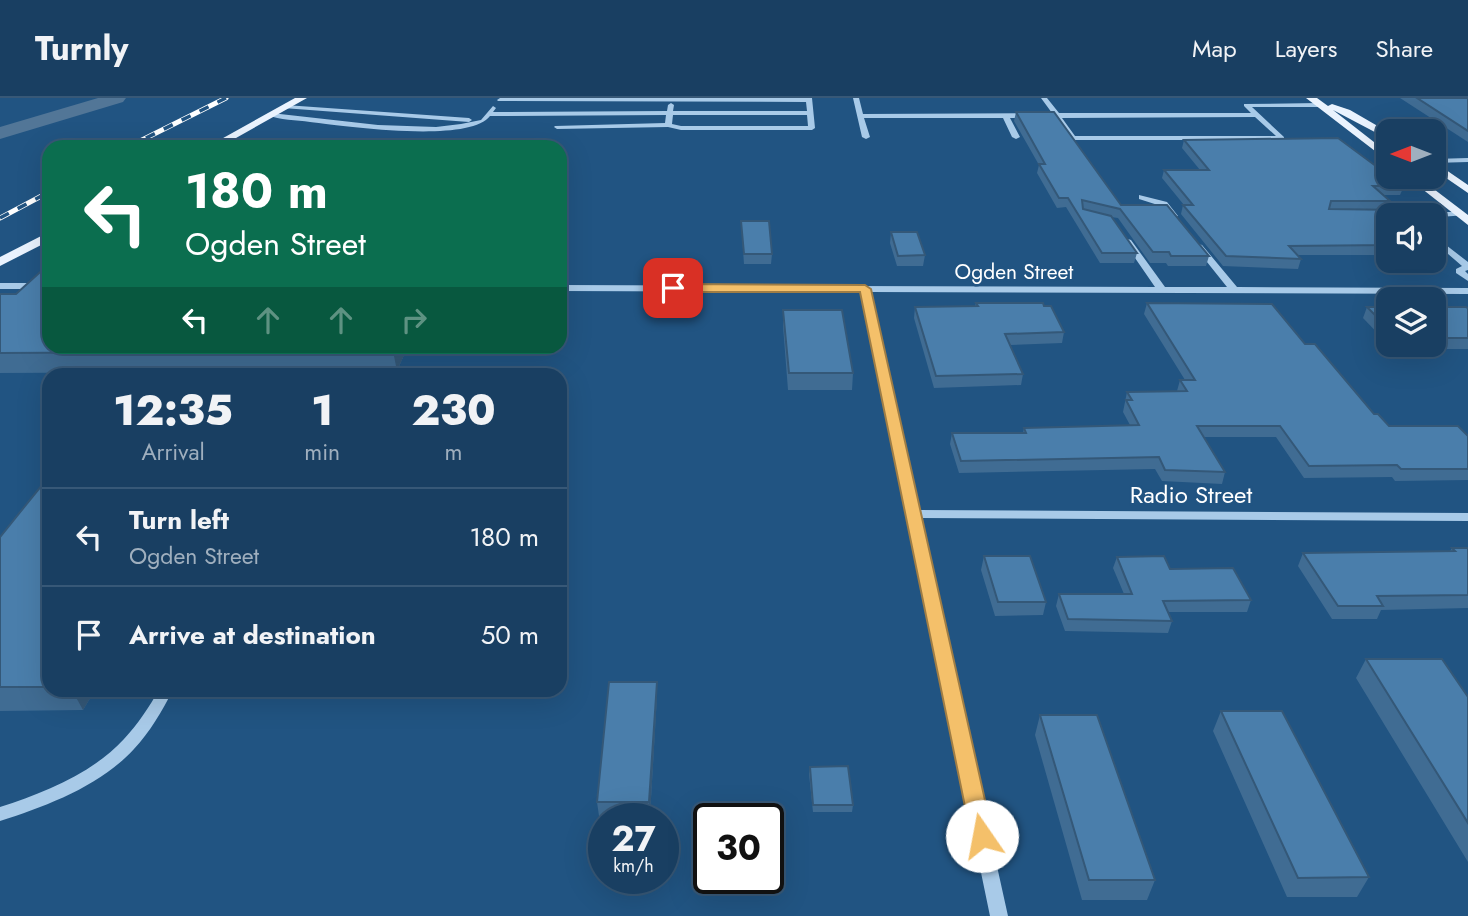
<!DOCTYPE html>
<style>
body{margin:0;font-family:Jost,sans-serif;background:#264a6b;color:#f1f3f6;height:100vh;display:flex;flex-direction:column;font-size:26px;white-space:nowrap}
*{box-sizing:border-box;margin:0}
p{font-size:23px;color:#9fafbe}
.icon{flex:none;width:38px;height:38px;fill:none;stroke:currentColor;stroke-width:2;stroke-linecap:round;stroke-linejoin:round}
.map{position:relative;flex:1;overflow:hidden}
.side{position:absolute;left:42px;top:270px;width:525px;height:329px;display:flex;flex-direction:column;background:#193f62;border-radius:21px;box-shadow:0 7px 28px #0002,0 0 0 2px #375877}
.side>*{flex:none}
.banner{position:absolute;left:42px;top:42px;width:525px;height:214px;border-radius:21px;box-shadow:0 7px 28px #0002,0 0 0 2px #375877;background:#0b6e4f;color:#fff;overflow:hidden}
.needle{width:46px;rotate:270deg}
.tools{position:absolute;left:1376px;top:21px;display:grid;gap:14px}
.tools a{display:grid;place-items:center;width:70px;height:70px;border-radius:14px;background:#193f62;box-shadow:0 7px 28px #0002,0 0 0 2px #375877;font-size:35px}
.speed{position:absolute;left:588px;top:705px;display:flex;gap:14px;font-size:35px;font-weight:700;text-align:center}
.speed>*{display:grid;place-content:center;width:91px;height:91px;border-radius:50%;background:#193f62;box-shadow:0 7px 28px #0002,0 0 0 2px #375877;line-height:1}
.speed small{font-size:18px;font-weight:400}
.speed .limit{border:4px solid #111;border-radius:10px;background:#fff;color:#111}
.pin{position:absolute;display:grid;place-items:center;width:60px;height:60px;color:#fff;margin:-30px;border-radius:14px;box-shadow:0 4px 10px #0006}
.me{position:absolute;width:77px;margin:-38px;rotate:348deg;stroke-linejoin:round;filter:drop-shadow(0 0 5px #0008)}
.turn{display:flex;align-items:center;gap:24px;height:147px;padding:0 28px;font-size:32px}
.turn .icon{width:91px;height:91px;stroke-width:2.5}
.turn b{display:block;font-size:49px;line-height:60px}
.lanes{display:flex;align-items:center;height:66px;padding:0 28px;background:#0003;justify-content:center;gap:35px;direction:ltr}
.lanes .off{opacity:.35}
.eta{display:flex;justify-content:space-evenly;align-items:center;height:119px;text-align:center}
.eta b{font-size:42px;font-weight:800;line-height:49px}
ul{padding:0;list-style:none}
li{display:flex;align-items:center;gap:21px;height:98px;padding:0 28px;border-top:2px solid #375877}
li div{flex:1}
li b{display:block;font-size:26px}
li em{font-style:normal}
header{display:flex;align-items:center;gap:42px;box-sizing:border-box;height:98px;padding:0 35px;background:#193f62;border-bottom:2px solid #375877}
header strong{font-size:33px}
nav{display:flex;gap:38px;margin-inline-start:auto;font-size:24px}
.map>svg:first-child{display:block}
.lines{fill:none;stroke-linecap:round;stroke-linejoin:round}
.canal{fill:#527697;fill-rule:evenodd}
.minor{fill:#a8cae8;fill-rule:evenodd}
.major{fill:#eaf3fe;fill-rule:evenodd}
.rail-casing{stroke:#fff;stroke-width:5}
.rail{stroke:#215482;stroke-width:3.5;stroke-dasharray:10;stroke-linecap:butt}
.wall{fill:#406c93}
.shaded-wall{fill:#345878}
.building{fill:#4a7eab;stroke:#345878;stroke-width:2}
.route{fill:#f4c06a;stroke:#9f7d45;stroke-width:2}
.labels{text-anchor:middle;stroke-width:5;stroke-linejoin:round;paint-order:stroke}
.far-street-label{font-size:21px;fill:#fff;stroke:#215482}
.street-label{font-size:24px;fill:#fff;stroke:#215482}
</style>
<header>
<strong>Turnly</strong>
<nav><a>Map</a><a>Layers</a><a>Share</a></nav>
</header>
<div class="map">
<svg width="1468" height="818" viewBox="0 0 1468 818">
<rect width="100%" height="100%" fill="#215482"/>
<g class="lines">
<path class="canal" d="M98,0H126L123,4L0,41V29Z"/>
<path class="minor" d="M500,0H812L815,30L812,32H681L668,29L557,31L554,29L555,28L665,25L666,17L490,18C469,46 344,28 310,24C297,22 279,22 268,17L271,15L378,27L436,29L461,26L481,22L493,8L496,10L493,14L667,13L668,7L671,5L674,7L673,13H807L806,4L498,3L497,2ZM673,17H807L808,28H681L672,26Z
M853,0H859L863,16L1052,15L1041,0H1047L1059,15H1251L1244,8V6L1319,5L1322,7L1319,9H1252L1284,39V41L1282,42H1073L1071,41L1055,20H1010L1020,39L1016,41L1012,39L1003,20H864L870,39L866,41L862,39ZM1255,19L1276,38H1075L1062,20Z
M285,7L469,20L472,22L469,24L283,10V8Z
M1468,60V64L1433,65V61Z
M1139,97L1167,104L1178,118L1171,120L1161,108L1139,101Z
M1389,114H1459L1463,116C1452,121 1405,117 1389,117Z
M1433,137L1468,164V172L1465,173L1468,176V183L1456,175V171L1462,168L1433,143Z
M1128,141L1131,142L1165,189H1227L1195,149L1199,146L1202,147L1237,189L1468,190V196L870,194L918,412L1468,415V423L920,420L1008,818H990L861,194L560,193V187L1155,189L1124,144Z
M0,185H49V191H0Z
M159,592H173C162,613 150,634 134,651C100,688 47,708 0,723V709C44,695 93,675 124,641C138,626 149,609 159,592Z"/>
<path class="major" d="M295,0H307L220,49H207Z
M1306,0H1317L1328,8L1332,6L1350,12L1388,34V41L1333,12L1388,55V63Z
M1433,63L1468,87V95L1433,71Z
M1407,79H1418L1468,117V127Z
M49,134V143L0,168V159Z"/>
<defs>
<path id="rail" d="M128,49L226,0
M0,120L49,94"/>
</defs>
<use href="#rail" class="rail-casing"/>
<use href="#rail" class="rail"/>
</g>
<path class="wall" d="M1400,0H1468V44Z
M1016,14L1121,107L1209,158L1206,168H1168L1166,165H1150L1118,120L1111,119L1137,155L1134,165H1100L1066,109L1057,110L1037,75L1039,67L1014,23Z
M1184,42L1404,88L1400,97H1383L1390,103L1387,111L1388,157H1297L1301,161L1298,171L1223,168L1181,116L1183,107H1184L1162,80L1164,72H1200L1182,50Z
M741,123L772,156L771,166H744Z
M891,134L925,157L923,168H897L890,145Z
M1433,138L1444,147L1440,156H1433Z
M0,196H16L49,248H408L397,273L0,275Z
M976,205L1044,208L1064,234L1062,245L1010,247L1023,276L1021,287L934,290L914,220L915,209L975,208Z
M1147,205L1305,246L1374,316L1389,328L1468,338V382L1395,383L1392,379L1304,380L1276,339H1204L1225,374L1222,386L1162,383L1155,371L959,375L950,346L952,335H1023L1024,330L1130,327L1123,314L1127,294L1177,293L1180,282H1185L1144,216Z
M1367,209H1388V246L1363,220Z
M1433,209L1468,210V251H1393L1388,247H1433Z
M783,212L853,275L852,292H788L783,228Z
M49,387V592H95L83,612L0,613V439Z
M1452,450H1468V510L1381,512L1377,521H1332L1298,468L1303,455L1450,453Z
M984,458L1046,504L1043,517L995,518L981,472Z
M1117,459L1170,471L1251,502L1247,514H1168L1172,523L1168,535L1065,533L1056,508L1059,496H1124L1113,470Z
M1366,561L1468,599V764L1356,580Z
M657,598L650,718H599L597,704Z
M1221,613L1369,779L1357,799H1287L1213,633Z
M1040,617L1155,782L1147,802H1082L1035,637Z
M810,669L853,707L852,714H813L809,676Z"/>
<path class="shaded-wall" d="M395,248H408L397,273L393,253Z
M657,584V598L650,718L649,704Z
M72,592H95L83,612Z"/>
<path class="building" d="M1417,0H1468V33Z
M1016,14H1054L1121,107H1167L1209,158H1171L1169,154H1153L1120,111L1082,102L1083,111L1111,118L1137,155H1102L1068,100H1059L1039,66H1045Z
M1338,40L1388,77V79H1390L1404,88H1373L1390,103H1331L1329,111L1402,112L1408,117H1388V147L1289,148L1301,161L1226,158L1183,107H1193L1164,72H1209L1184,42Z
M741,123H769L772,156H744Z
M891,134H917L925,157L898,158Z
M1433,138L1444,147H1433Z
M49,166V248H395L393,253L0,255V196H16Z
M976,205H1043L1044,208H1051L1064,234L1005,236L1023,276L936,278L915,209L978,208Z
M1147,205L1272,206L1305,246H1315L1374,316H1378L1389,328H1458L1468,338V371H1401L1397,367L1309,368L1280,328H1197L1225,374L1165,372L1159,359L961,363L952,335H1026L1024,330L1139,327L1126,302H1132L1127,294L1187,293L1180,282H1195Z
M1367,209H1388V230Z
M1433,209H1466L1468,210V240H1433Z
M783,212H842L853,275H789Z
M42,387H49V589H0V439Z
M1452,450H1468V497L1377,498L1383,508H1338L1303,455L1455,453Z
M984,458H1030L1046,504H998Z
M1164,458L1170,471L1233,470L1251,502L1163,503L1172,523L1068,521L1059,496H1132L1117,459Z
M1366,561H1442L1468,599V725Z
M609,584H657L649,704H597Z
M1221,613H1282L1369,779L1298,780Z
M1040,617H1097L1155,782H1089Z
M848,668L853,707H813L810,669Z"/>
<path class="route" d="M865,187L871,191L993,738L990,744L982,747L975,744L971,738L860,194H673L667,190L673,186Z"/>
<g class="labels">
<g class="far-street-label">
<text x="1014" y="181">Ogden Street</text>
</g>
<g class="street-label">
<text x="1191" y="405">Radio Street</text>
</g>
</g>
</svg>
<div class="tools">
<a><svg class="needle" viewBox="-14 -14 28 28"><path d="M0-13l5 13h-10z" fill="#e53935"/><path d="M0 13l5-13h-10z" fill="#9fafbe"/></svg></a>
<a><svg class="icon" aria-label="sound" viewBox="0 0 24 24"><path d="M4 9h4l5-4v14l-5-4H4zM17 9q2 3 0 6"/></svg></a>
<a><svg class="icon" aria-label="layers" viewBox="0 0 24 24"><path d="M12 4l9 5-9 5-9-5zM3 14l9 5 9-5"/></svg></a>
</div>
<div class="speed"><div>27<small>km/h</small></div><div class="limit">30</div></div>
<div class="pin" style="left:673px;top:190px;background:#d93025"><svg class="icon" aria-label="arrive" viewBox="0 0 24 24"><path d="M6 21V4h12l-3 4 3 4H6"/></svg></div>
<svg class="me" style="left:982px;top:738px" viewBox="-20 -20 40 40"><circle r="19" fill="#fff"/><path d="M0-13L10 11 0 6-10 11z" fill="#f4c06a"/></svg>
<div class="banner">
<div class="turn"><svg class="icon" aria-label="left" viewBox="0 0 24 24"><path d="M17 20v-9H6M10 6l-5 5 5 5"/></svg><div><b>180 m</b>Ogden Street</div></div>
<div class="lanes"><svg class="icon" aria-label="left" viewBox="0 0 24 24"><path d="M17 20v-9H6M10 6l-5 5 5 5"/></svg><svg class="icon off" aria-label="ahead" viewBox="0 0 24 24"><path d="M12 20V5M6 11l6-6 6 6"/></svg><svg class="icon off" aria-label="ahead" viewBox="0 0 24 24"><path d="M12 20V5M6 11l6-6 6 6"/></svg><svg class="icon off" aria-label="right" viewBox="0 0 24 24"><path d="M7 20v-9h11M14 6l5 5-5 5"/></svg></div>
</div>
<section class="side">
<div class="eta">
<div><b>12:35</b><p>Arrival</p></div>
<div><b>1</b><p>min</p></div>
<div><b>230</b><p>m</p></div>
</div>
<ul>
<li><svg class="icon" aria-label="left" viewBox="0 0 24 24"><path d="M17 20v-9H6M10 6l-5 5 5 5"/></svg><div><b>Turn left</b><p>Ogden Street</p></div><em>180 m</em></li>
<li><svg class="icon" aria-label="arrive" viewBox="0 0 24 24"><path d="M6 21V4h12l-3 4 3 4H6"/></svg><div><b>Arrive at destination</b></div><em>50 m</em></li>
</ul>
</section>
</div>
